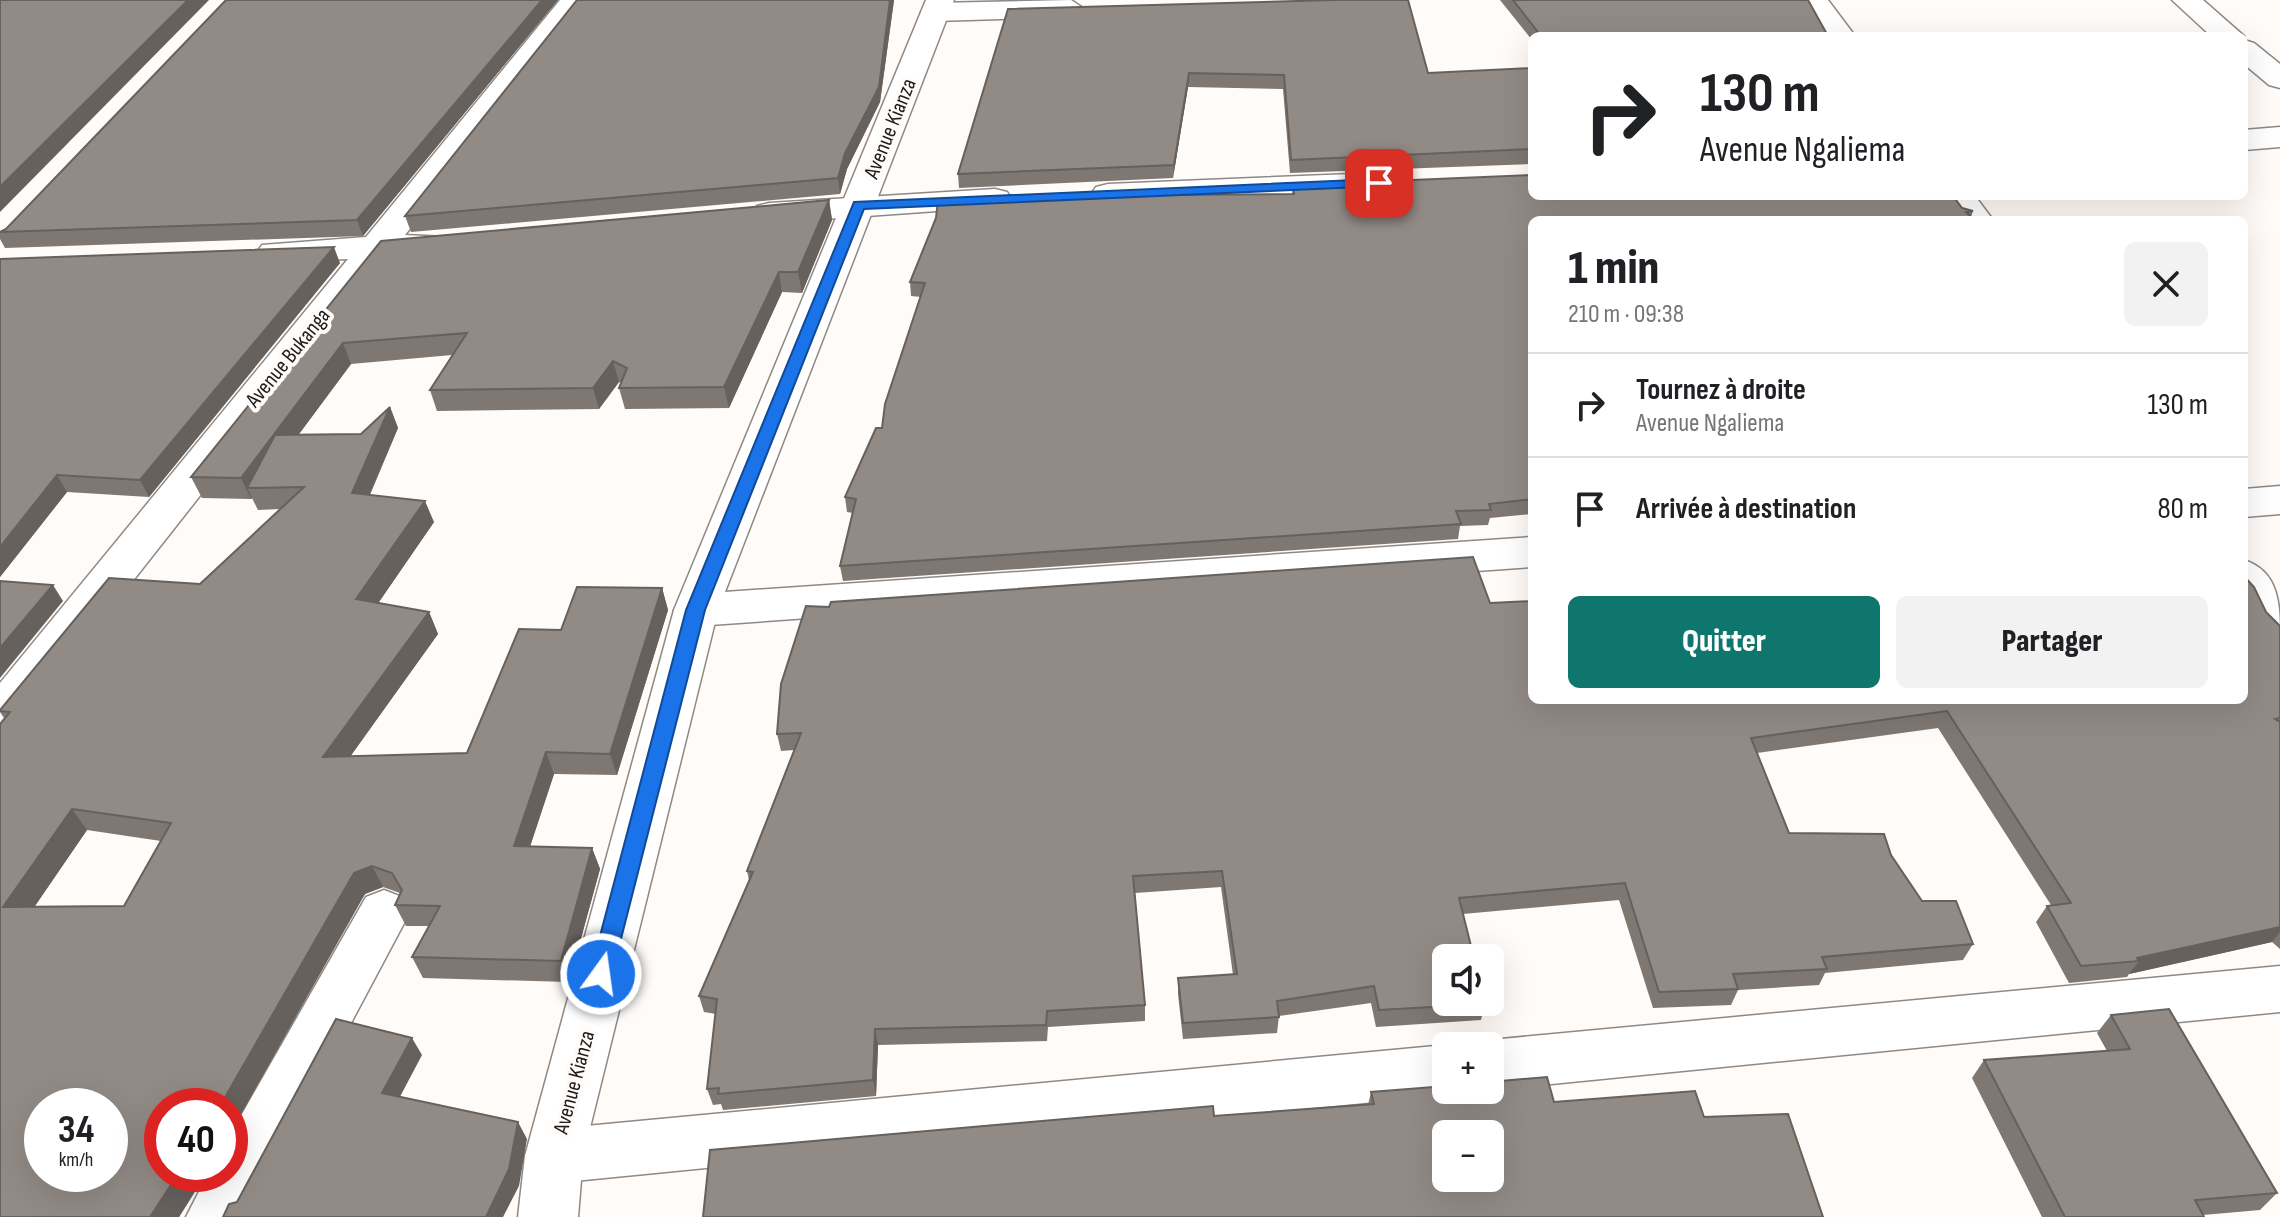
<!DOCTYPE html>
<html lang="fr">
<meta charset="utf-8">
<style>
body{margin:0;font-family:"Sofia Sans Condensed",sans-serif;background:#f2f2f2;color:#202124;height:100vh;display:flex;flex-direction:column;font-size:30px;white-space:nowrap}
*{box-sizing:border-box;margin:0}
p{font-size:26px;color:#757577}
.icon{flex:none;width:44px;height:44px;fill:none;stroke:currentColor;stroke-width:2;stroke-linecap:round;stroke-linejoin:round}
.map{position:relative;flex:1;overflow:hidden}
.sheet{position:absolute;left:1528px;top:216px;width:720px;height:488px;display:flex;flex-direction:column;background:#fff;border-radius:12px;box-shadow:0 8px 32px #0002}
.sheet>*{flex:none}
.banner{position:absolute;left:1528px;top:32px;width:720px;height:168px;border-radius:12px;box-shadow:0 8px 32px #0002;background:#fff;color:#202124;overflow:hidden}
.buttons{position:absolute;left:1432px;top:944px;display:grid;gap:16px}
.buttons a{display:grid;place-items:center;width:72px;height:72px;border-radius:12px;background:#fff;box-shadow:0 8px 32px #0002;font-size:40px}
.speed{position:absolute;left:24px;top:1088px;display:flex;gap:16px;font-size:40px;font-weight:700;text-align:center}
.speed>*{display:grid;place-content:center;width:104px;height:104px;border-radius:50%;background:#fff;box-shadow:0 8px 32px #0002;line-height:1}
.speed small{font-size:20px;font-weight:400}
.speed .limit{border:12px solid #d22;background:#fff;color:#111}
.pin{position:absolute;display:grid;place-items:center;width:68px;height:68px;color:#fff;margin:-34px;border-radius:16px;box-shadow:0 4px 12px #0006}
.me{position:absolute;width:88px;margin:-44px;rotate:14deg;stroke-linejoin:round;filter:drop-shadow(0 0 6px #0008)}
.turn{display:flex;align-items:center;gap:28px;height:168px;padding:0 40px;font-size:36px}
.turn .icon{width:104px;height:104px;stroke-width:2.5}
.turn b{display:block;font-size:56px;line-height:68px}
.round{display:grid;place-items:center;flex:none;width:84px;height:84px;border-radius:12px;background:#f2f2f2}
.overview{display:flex;align-items:center;justify-content:space-between;height:136px;padding:0 40px}
h1{font-size:48px;font-weight:800;line-height:60px}
.cta{display:flex;gap:16px;margin-top:auto;padding:16px 40px}
.cta a{flex:1;height:92px;border-radius:12px;background:#0f766e;color:#fff;font-size:32px;font-weight:800;line-height:92px;text-align:center}
.cta a+a{background:#f2f2f2;color:#202124}
ul{padding:0;list-style:none}
li{display:flex;align-items:center;gap:24px;height:104px;padding:0 40px;border-top:2px solid #e0e0e0}
li div{flex:1}
li b{display:block;font-size:30px}
li em{font-style:normal}
.map>svg:first-child{display:block}
.lines{fill:none;stroke-linecap:round;stroke-linejoin:round}
.minor-casing{stroke:#908883;stroke-width:3}
.tertiary-casing{stroke:#908883;stroke-width:3}
.minor{fill:#fff;fill-rule:evenodd}
.tertiary{fill:#fff;fill-rule:evenodd}
.wall{fill:#7e7772;fill-rule:evenodd}
.shaded-wall{fill:#66615d}
.building{fill:#928a85;stroke:#66615d;stroke-width:2;fill-rule:evenodd}
.route{fill:#1a73e8;stroke:#114b97;stroke-width:2}
.labels{text-anchor:middle;stroke-width:8;stroke-linejoin:round;paint-order:stroke}
.street-label{font-size:22px;fill:#1f1c1a;stroke:#fefbf9}
</style>
<div class="map">
<svg width="2280" height="1217" viewBox="0 0 2280 1217">
<rect width="100%" height="100%" fill="#fefbf9"/>
<g class="lines">
<defs>
<path id="minor" d="M560,0H589L405,235L445,237L450,244L445,251L388,257L17,728L0,734V683L348,259L274,262L262,259L257,252L262,245L366,237Z
M1071,0L1083,8L1079,14L1069,17L935,21L925,18L921,12L925,6L935,3Z
M1800,0H1828L1855,36H1825Z
M2172,0H2203L2244,36H2211Z
M2244,40L2254,43L2280,64V88L2269,85L2244,64Z
M2280,127V147L2244,150V130Z
M1351,174L1363,177L1368,184L1363,191L1108,204L1096,201L1091,194L1096,187L1108,184Z
M995,189L1007,192L1012,199L1007,206L769,223L757,220L752,213L757,206L769,203Z
M1941,196H1975L1993,220H1959Z
M2280,486V514L2244,517V489Z
M1532,537V567L696,626L680,621L674,610L680,599L696,594Z
M2244,560C2280,572 2280,605 2280,640C2240,628 2244,594 2244,560Z
M384,890L402,897L410,912L248,1217H186L208,1174H230V1135L366,897Z
M2280,966V1012L1490,1090V1046H1474L1490,1040Z
M1446,1045L1449,1046H1446V1090H1460L1446,1095L554,1183L533,1175L525,1156L533,1137L554,1129Z"/>
<path id="tertiary" d="M926,0H954L718,610L583,1156L578,1217H518L525,1156L674,610Z"/>
</defs>
<use href="#minor" class="minor-casing"/>
<use href="#tertiary" class="tertiary-casing"/>
<use href="#minor" class="minor"/>
<use href="#tertiary" class="tertiary"/>
</g>
<path class="wall" d="M558,0L363,236L5,248L0,239V231Z
M577,0H894L880,102L847,169L840,194L411,232L405,216Z
M1334,0L1428,73L1532,68V164L1290,173L1283,89L1188,87L1173,178L959,188L958,174Z
M1500,0H1808L1828,36H1532V40Z
M1293,185L1962,208L1973,211L1971,217L1532,220V514L1490,518L1488,525L1460,526L1458,539L843,581L840,566L853,513L847,512L845,497L882,428L921,297L911,296L910,282L1169,191V195L1292,194Z
M829,200L832,220L802,293L782,292L729,408L625,409L619,388L621,383L619,382L599,409L437,411L430,390L452,355L351,364L299,434H361L390,407L398,428L370,495L434,522L378,603L429,612L438,634L350,756L467,753L561,630L662,588L668,610L617,775L554,774L530,847L592,848L600,869L569,982L423,978L412,957L429,926H406L395,905L400,893L383,887L365,894L162,1174H206L179,1217H0L4,718L0,712V710L200,584L280,509L258,510L252,498L251,499L202,498L191,477L381,241ZM87,830L161,841L124,906L34,907Z
M0,259L340,263L149,497L67,492L0,577Z
M1490,603L1532,700H2244L2266,612L2280,626V949L2272,942L2129,974L2127,977L2069,983L2036,922L2047,906L2051,905L1938,728L1757,753L1789,833L1891,855L1922,901L1973,944L1963,960L1825,973L1819,985L1738,990L1731,1005L1653,1008L1619,900L1463,914L1485,1004L1481,1020L1376,1027L1371,1003L1279,1016L1277,1033L1183,1039L1178,994V978L1233,975L1221,887L1135,893L1145,1005V1021L1048,1027L1047,1041L878,1045L876,1096L723,1110L721,1104L713,1105L707,1089L716,1014L704,1012L699,996L749,880L747,871L794,750L781,751L777,734L829,607Z
M2111,1015L2277,1193L2260,1210L2203,1215L2204,1217H2042L1972,1078L1984,1060L2107,1051L2097,1033Z
M1371,1092L1554,1102L1704,1117L1214,1116L1368,1105Z"/>
<path class="shaded-wall" d="M188,0H209L0,212V187Z
M542,0H558L363,236L357,220Z
M890,0H894L880,102L847,169L840,194L838,178Z
M1189,73L1188,87L1173,178L1174,165Z
M829,200L832,220L802,293L798,272Z
M334,247L340,263L149,497L140,480Z
M779,272L782,292L729,408L724,387Z
M343,343L351,364L259,488H247L252,498L251,499L241,478Z
M613,361L619,382L599,409L593,388Z
M390,407L398,428L361,514L352,493Z
M57,475L67,492L0,577V547Z
M425,501L434,522L366,621L356,599Z
M53,585L63,601L0,678V648Z
M662,588L668,610L617,775L610,754Z
M429,612L438,634L335,778L323,757Z
M546,752L554,774L523,867L514,846Z
M72,809L87,830L20,928L3,907Z
M592,848L600,869L569,982L561,961Z
M372,866L383,887L365,894L230,1134V1106H220L354,873Z
M2280,927V932L2272,942L2129,974L2139,961L2137,958Z
M875,1029L878,1045L876,1096L873,1080Z
M412,1038L422,1055L393,1110L382,1093Z
M518,1122L527,1139L519,1186L503,1217H486Z
M178,1174H206L179,1217H150Z"/>
<path class="building" d="M0,0H188L0,187Z
M226,0H542L357,220L0,232L6,229Z
M577,0H890L879,87L845,153L838,178L405,216Z
M1333,0H1408L1428,73L1532,68V149L1291,160L1284,75L1189,73L1174,165L958,174L1008,9Z
M1513,0H1808L1828,36H1541Z
M1532,175V196H1953L1962,208L1973,211L1966,212L1974,220H1532V499L1489,504L1491,510L1456,511L1461,524L840,566L856,499L845,497L876,428H882L885,404L925,283L910,282L936,218L938,200L1169,191L1168,195L1294,194L1293,185Z
M829,200L798,272H779L724,387L619,388L627,368L613,361L593,388L430,390L467,333L343,343L241,478L191,477L381,241Z
M334,247L140,480L57,475L0,547V259Z
M390,407L352,493L425,501L356,599L429,612L323,757L467,753L519,629L561,630L577,587L662,588L610,754L546,752L514,846L592,848L561,961L412,957L440,906L395,905L402,890L392,873L372,866L354,873L220,1106H162V1174H178L150,1217H0V724L10,712L0,711V710L109,578L200,584L304,487L247,488L275,435L361,434ZM72,809L171,823L124,906L3,907ZM42,1106H110V1174H42Z
M1473,557L1490,603L1532,601V700H2244V576L2254,587L2266,612L2280,626V718L2275,719L2280,722V927L2137,958L2139,961L2081,966L2047,906L2071,903L1947,711L1751,738L1789,833L1884,834L1891,855L1922,901H1956L1973,944L1822,957L1827,969L1733,974L1738,989L1659,992L1625,883L1459,898L1474,958H1446V1002H1485V1004L1379,1010L1374,986L1277,1001L1279,1017L1183,1023L1178,978L1237,974L1222,871L1133,876L1145,1005L1047,1011L1046,1025L875,1029L873,1080L718,1094L719,1088L707,1089L717,999L699,996L753,872L747,871L801,733L777,734L781,684L806,606L829,607L831,602Z
M0,581L53,585L0,648Z
M2169,1009L2277,1193L2195,1200L2204,1217H2065L1984,1060L2130,1049L2111,1015Z
M336,1019L412,1038L382,1093L518,1122L509,1169L486,1217H223L229,1204L237,1202Z
M1547,1077L1554,1102L1695,1091L1704,1117L1788,1114L1823,1217H703L710,1150L1213,1106L1214,1116L1374,1104L1371,1092L1446,1086V1090H1490V1082ZM1446,1134H1490V1178H1446Z"/>
<path class="route" d="M1379,179L1384,180V186L864,209L705,610L612,974L609,981H593L590,974L686,610L854,202Z"/>
<g class="labels">
<g class="street-label">
<text transform="translate(889 128) rotate(-68)" y="8">Avenue Kianza</text>
<text transform="translate(287 357) rotate(-51)" y="8">Avenue Bukanga</text>
<text transform="translate(573 1082) rotate(-75)" y="8">Avenue Kianza</text>
</g>
</g>
</svg>
<div class="buttons">
<a><svg class="icon" aria-label="sound" viewBox="0 0 24 24"><path d="M4 9h4l5-4v14l-5-4H4zM17 9q2 3 0 6"/></svg></a>
<a>+</a>
<a>−</a>
</div>
<div class="speed"><div>34<small>km/h</small></div><div class="limit">40</div></div>
<div class="pin" style="left:1379px;top:183px;background:#d93025"><svg class="icon" aria-label="arrive" viewBox="0 0 24 24"><path d="M6 21V4h12l-3 4 3 4H6"/></svg></div>
<svg class="me" style="left:601px;top:974px" viewBox="-20 -20 40 40"><circle r="17" fill="#1a73e8" stroke="#fff" stroke-width="3"/><path d="M0-11L8 9 0 5-8 9z" fill="#fff"/></svg>
<div class="banner">
<div class="turn"><svg class="icon" aria-label="right" viewBox="0 0 24 24"><path d="M7 20v-9h11M14 6l5 5-5 5"/></svg><div><b>130 m</b>Avenue Ngaliema</div></div>
</div>
<section class="sheet">
<div class="overview"><div><h1>1 min</h1><p>210 m · 09:38</p></div><a class="round"><svg class="icon" aria-label="close" viewBox="0 0 24 24"><path d="M6 6l12 12M18 6L6 18"/></svg></a></div>
<ul>
<li><svg class="icon" aria-label="right" viewBox="0 0 24 24"><path d="M7 20v-9h11M14 6l5 5-5 5"/></svg><div><b>Tournez à droite</b><p>Avenue Ngaliema</p></div><em>130 m</em></li>
<li><svg class="icon" aria-label="arrive" viewBox="0 0 24 24"><path d="M6 21V4h12l-3 4 3 4H6"/></svg><div><b>Arrivée à destination</b></div><em>80 m</em></li>
</ul>
<div class="cta"><a>Quitter</a><a>Partager</a></div>
</section>
</div>
